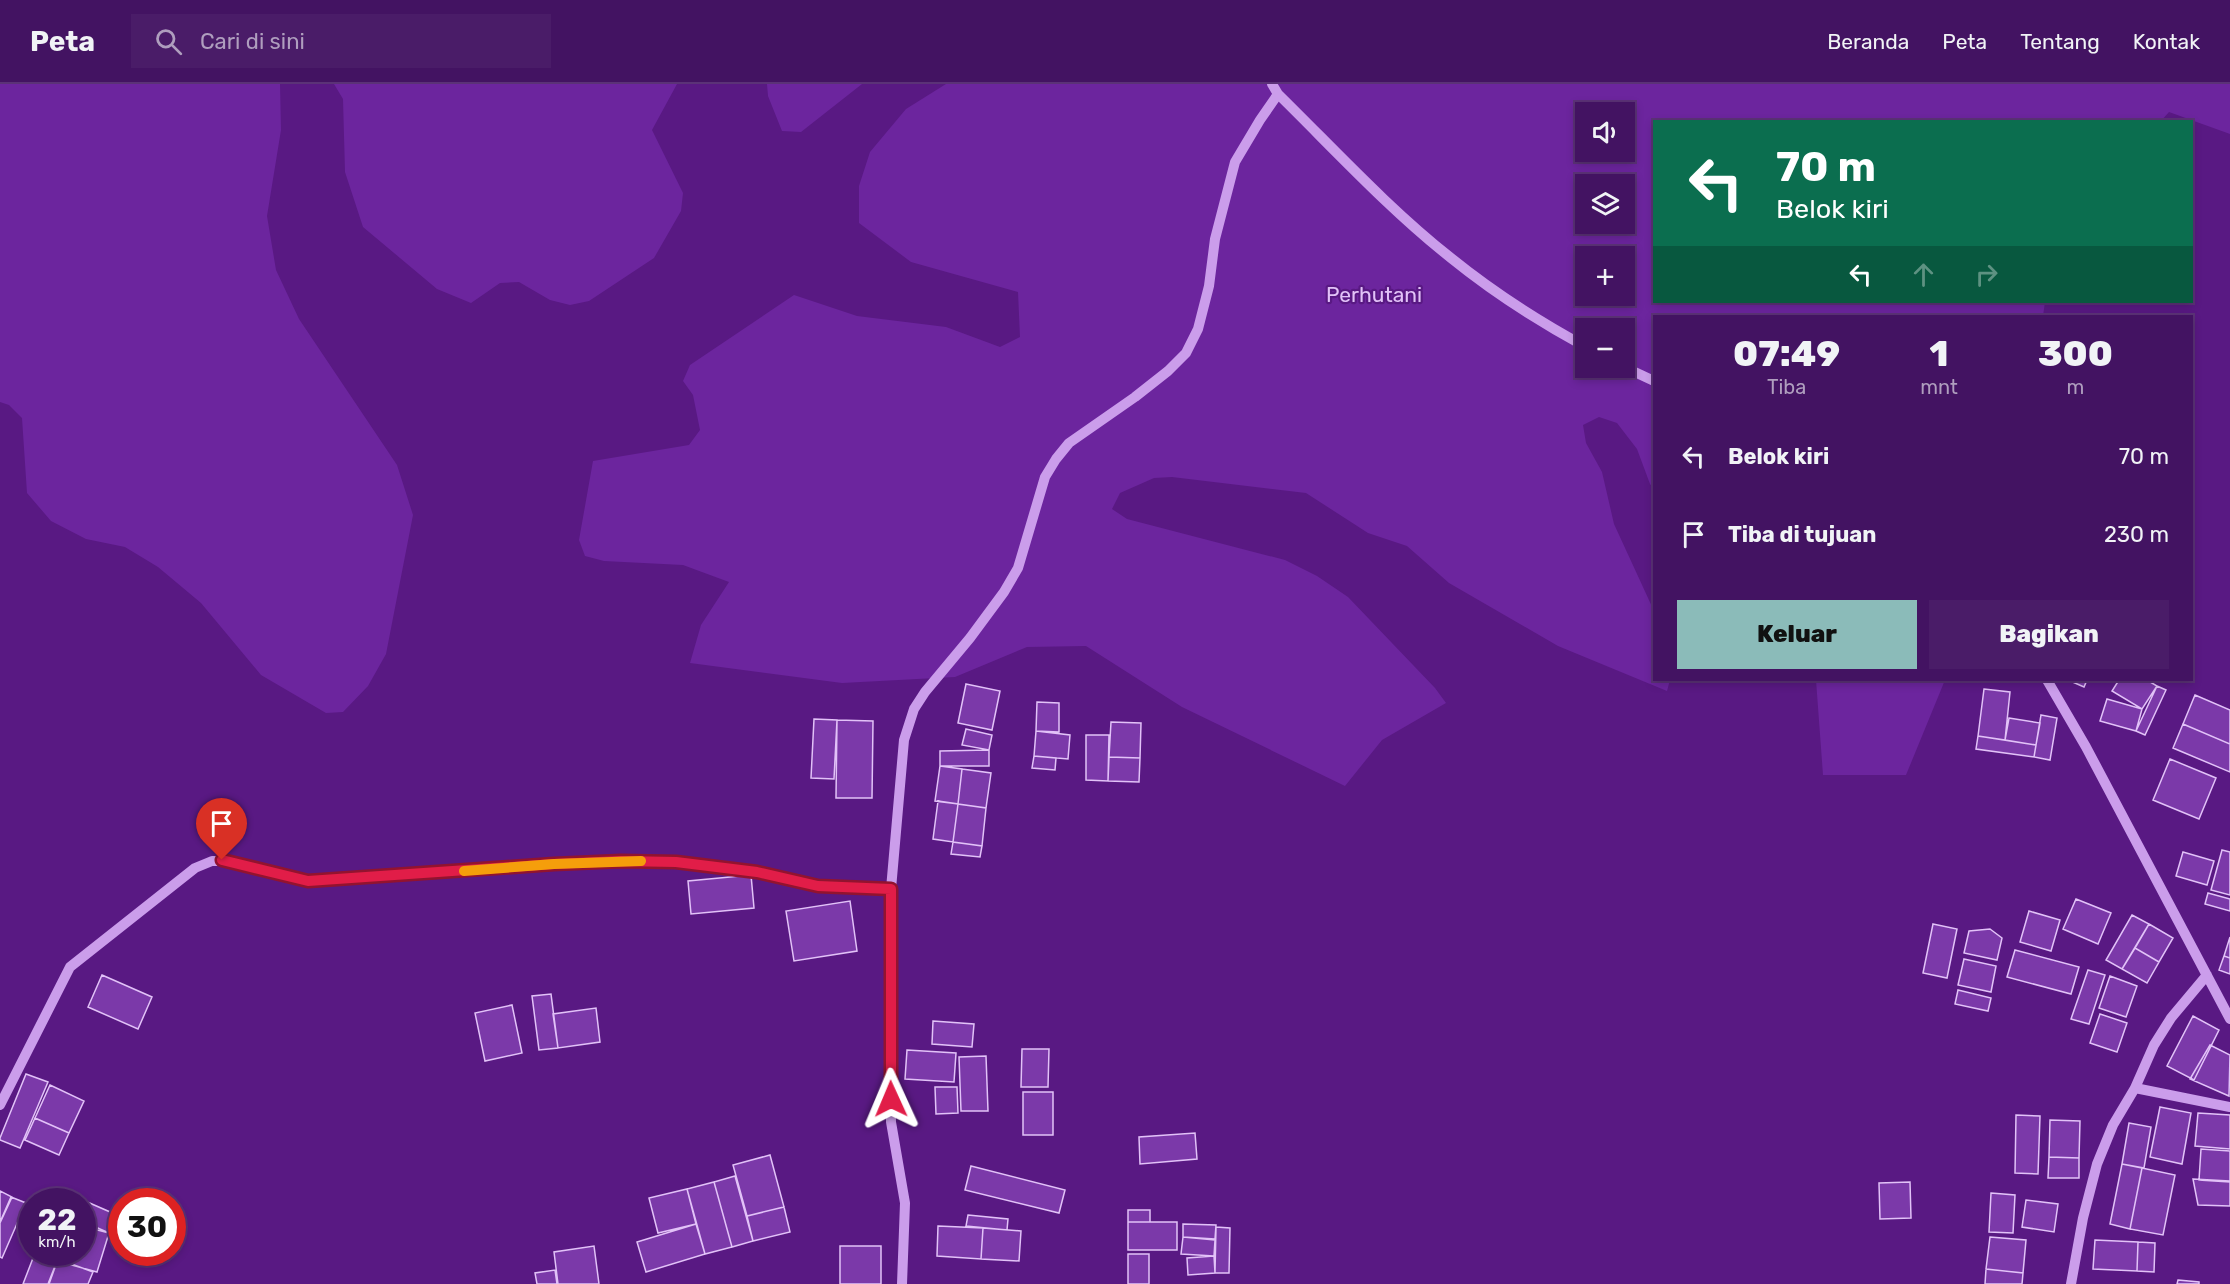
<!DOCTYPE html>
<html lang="id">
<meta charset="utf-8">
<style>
body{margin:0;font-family:Rubik,sans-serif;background:#4a1c68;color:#f1f3f6;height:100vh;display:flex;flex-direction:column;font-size:22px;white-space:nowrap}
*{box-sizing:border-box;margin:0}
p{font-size:20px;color:#af9ebe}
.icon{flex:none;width:33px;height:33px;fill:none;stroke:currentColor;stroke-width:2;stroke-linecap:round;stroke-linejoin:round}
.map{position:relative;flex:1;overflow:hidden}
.sheet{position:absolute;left:1653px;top:231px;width:540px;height:366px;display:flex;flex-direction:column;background:#431362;border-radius:0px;box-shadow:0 3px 9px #0003,0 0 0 2px #5b3277}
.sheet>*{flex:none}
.banner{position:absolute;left:1653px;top:36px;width:540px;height:183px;border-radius:0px;box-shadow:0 3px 9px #0003,0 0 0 2px #5b3277;background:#0b6e4f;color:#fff;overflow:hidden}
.fabs{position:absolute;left:1575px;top:18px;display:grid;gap:12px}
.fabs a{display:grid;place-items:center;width:60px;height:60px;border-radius:0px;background:#431362;box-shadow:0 3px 9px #0003,0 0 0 2px #5b3277;font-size:30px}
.speed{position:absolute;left:18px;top:1104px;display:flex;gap:12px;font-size:30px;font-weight:700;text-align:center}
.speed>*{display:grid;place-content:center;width:78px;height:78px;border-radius:50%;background:#431362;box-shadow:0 3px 9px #0003,0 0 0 2px #5b3277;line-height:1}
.speed small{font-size:15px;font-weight:400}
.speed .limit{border:9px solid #d22;background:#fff;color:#111}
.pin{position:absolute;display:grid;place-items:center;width:51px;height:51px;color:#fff;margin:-62px -26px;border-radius:50% 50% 50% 0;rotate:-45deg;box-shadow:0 0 6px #0007}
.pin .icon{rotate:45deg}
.me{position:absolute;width:66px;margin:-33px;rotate:359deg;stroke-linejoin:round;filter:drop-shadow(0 0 4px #0008)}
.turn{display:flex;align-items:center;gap:21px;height:126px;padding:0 24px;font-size:27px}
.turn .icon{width:78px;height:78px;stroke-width:2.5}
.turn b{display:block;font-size:42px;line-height:51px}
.lanes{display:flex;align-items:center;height:57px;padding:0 24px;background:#0003;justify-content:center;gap:30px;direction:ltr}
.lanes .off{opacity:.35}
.eta{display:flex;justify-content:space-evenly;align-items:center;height:102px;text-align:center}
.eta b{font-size:36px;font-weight:800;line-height:42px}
.button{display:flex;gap:12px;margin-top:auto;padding:12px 24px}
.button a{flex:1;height:69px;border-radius:0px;background:#8bbbb9;color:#111;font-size:24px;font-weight:800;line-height:69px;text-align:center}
.button a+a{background:#4a1c68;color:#f1f3f6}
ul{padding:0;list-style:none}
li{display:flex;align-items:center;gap:18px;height:78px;padding:0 24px}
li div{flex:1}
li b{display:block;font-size:22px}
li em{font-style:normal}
header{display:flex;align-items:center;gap:36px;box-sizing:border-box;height:84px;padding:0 30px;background:#431362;border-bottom:2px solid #5b3277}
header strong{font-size:28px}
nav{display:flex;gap:33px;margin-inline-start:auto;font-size:21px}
.search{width:420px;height:54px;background:#4a1c68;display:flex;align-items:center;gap:15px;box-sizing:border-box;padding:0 21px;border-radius:0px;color:#af9ebe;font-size:22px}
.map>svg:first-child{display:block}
.green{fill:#6c259e;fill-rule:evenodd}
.building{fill:#7b39a9;stroke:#e2c2f8;stroke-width:1.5}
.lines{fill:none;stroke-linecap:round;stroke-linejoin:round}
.minor{stroke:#cb9deb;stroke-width:10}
.route-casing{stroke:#92132f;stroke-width:15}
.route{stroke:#e11d48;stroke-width:10}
.slow{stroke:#f59e0b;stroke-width:10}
.labels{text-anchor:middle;stroke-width:4.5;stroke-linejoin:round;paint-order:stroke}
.park-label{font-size:21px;fill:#e2c2f8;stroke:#591983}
</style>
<header>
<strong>Peta</strong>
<div class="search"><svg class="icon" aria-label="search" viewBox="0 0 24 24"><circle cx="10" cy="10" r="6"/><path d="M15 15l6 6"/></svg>Cari di sini</div>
<nav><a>Beranda</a><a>Peta</a><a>Tentang</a><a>Kontak</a></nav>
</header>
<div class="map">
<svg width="2230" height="1200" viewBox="0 0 2230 1200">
<rect width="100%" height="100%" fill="#591983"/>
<path class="green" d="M0,0H280L281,46L267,132L276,186L299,235L397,381L413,431L386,570L368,602L343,628L326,629L261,591L201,519L158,483L125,463L86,455L51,437L27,409L22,334L9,321L0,318Z
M334,0H677L652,46L683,109L681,127L654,174L589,217L570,221L550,216L519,198L500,199L471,219L437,205L363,143L345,88L343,15Z
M767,0H862L801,48L782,47L768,12Z
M946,0H2230V50L2169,28L2160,38H1654V218H2045L2043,232H1654V405L1650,400L1637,365L1617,339L1599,333L1583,341L1586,359L1602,388L1614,440L1654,527V596H1670L1667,607L1558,562L1449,499L1407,462L1368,449L1306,409L1172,393L1154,394L1120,409L1112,425L1127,435L1285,476L1317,492L1348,513L1435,604L1446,619L1382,656L1345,702L1182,623L1086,562L1027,563L955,593L842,599L690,579L701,541L729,498L683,481L604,477L585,472L579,456L593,377L689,361L700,346L693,311L683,297L690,281L794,211L857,232L946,243L1000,263L1020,253L1018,208L911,178L859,139V102L870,68L906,25ZM1586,28H1624V68H1586ZM1586,100H1624V140H1586ZM1586,172H1624V212H1586ZM1586,244H1624V284H1586Z
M1816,596H1945L1906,691H1823Z"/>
<path class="building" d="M2068,596H2087L2084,603Z
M2119,596H2147L2157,602L2142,625L2112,607Z
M966,600L1000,607L992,646L958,639Z
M2157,602L2166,606L2145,651L2136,647Z
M1984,605L2010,608L2005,656L1978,652Z
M2195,611L2230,626V660L2183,640Z
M2107,615L2142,625L2136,647L2100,637Z
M1037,618L1059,619V648L1036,647Z
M2041,631L2057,634L2050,676L2034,673Z
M2009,634L2040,639L2036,661L2005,656Z
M814,635L837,636L834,695L811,694Z
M837,636L873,637L872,714H836Z
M1111,638L1141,639L1140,674L1109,673Z
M2183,640L2230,660V688L2173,664Z
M966,645L992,651L989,666L962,661Z
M1036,647L1070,651L1068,675L1034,672Z
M1086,651H1109L1108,697L1086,696Z
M1978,652L2036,661L2034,673L1976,665Z
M989,666V682H940V667Z
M1034,672L1056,674L1055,686L1032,684Z
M1109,673L1140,674L1139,698L1108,697Z
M2170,675L2216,694L2199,735L2153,716Z
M940,682L962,685L958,720L935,717Z
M962,685L991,689L986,724L958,720Z
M938,717L958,720L953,758L933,755Z
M958,720L986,724L982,762L953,758Z
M953,758L982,762L980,773L951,770Z
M2222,766L2230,768V811L2211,806Z
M2183,768L2214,777L2207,801L2176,792Z
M751,791L754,824L691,830L688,797Z
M2208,809L2230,815V827L2205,820Z
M2076,815L2111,829L2098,860L2063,845Z
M850,817L857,867L794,877L786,827Z
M2029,827L2060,836L2051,867L2020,858Z
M2132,831L2149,840L2122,885L2106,876Z
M1933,840L1957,845L1947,894L1923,889Z
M2149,840L2173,854L2159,878L2135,864Z
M1990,845L2002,854L1997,876L1964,869L1969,847Z
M2230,853V874L2224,872Z
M2135,864L2159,878L2147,899L2122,885Z
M2015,866L2079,883L2071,910L2007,893Z
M2224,872L2230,874V890L2219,886Z
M1964,875L1996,882L1991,908L1958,901Z
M2088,886L2105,891L2089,940L2071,935Z
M102,891L152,913L138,945L88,923Z
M2110,892L2137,902L2126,933L2099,924Z
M1958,906L1991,914L1988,927L1955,920Z
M551,910L558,964L539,966L532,912Z
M512,921L522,969L485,977L475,929Z
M596,924L600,958L558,964L553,930Z
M2100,930L2127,939L2117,968L2090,959Z
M2193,932L2219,946L2194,996L2167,982Z
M933,937L974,940L972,963L932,960Z
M2210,961L2230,971L2229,1012L2190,995Z
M1022,965H1049L1048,1003H1021Z
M907,966L956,969L954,998L905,995Z
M986,972L988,1027H961L959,973Z
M26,990L48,998L20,1064L0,1056V1054Z
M50,1001L84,1017L69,1049L35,1034Z
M935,1003H957L958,1029L936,1030Z
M1023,1008H1053V1051H1023Z
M2160,1023L2191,1029L2182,1080L2150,1073Z
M2198,1029L2230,1031V1065L2195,1062Z
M2016,1031L2040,1032L2038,1090L2015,1089Z
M35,1034L69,1049L59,1071L25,1056Z
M2050,1036L2080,1037L2079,1074L2049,1073Z
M2129,1039L2151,1043L2144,1084L2122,1080Z
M1195,1049L1197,1075L1140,1080L1139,1053Z
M2201,1065L2230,1067V1098L2199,1096Z
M770,1071L784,1123L747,1132L733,1081Z
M2049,1073L2079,1074V1094H2048Z
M2122,1080L2142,1084L2130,1145L2110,1140Z
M971,1082L1065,1106L1059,1129L965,1106Z
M2142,1084L2175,1091L2163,1151L2130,1145Z
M735,1092L753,1157L732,1163L714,1098Z
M2193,1095L2230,1097V1122L2198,1121Z
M714,1098L732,1163L705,1170L687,1105Z
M1910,1098L1911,1134L1880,1135L1879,1099Z
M687,1105L696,1140L658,1149L649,1114Z
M0,1107L12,1113L0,1139Z
M62,1107L117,1131L109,1149L82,1137V1118H58Z
M1991,1109L2015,1111L2013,1149L1989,1148Z
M11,1113L26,1119L2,1174L0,1173V1138Z
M2026,1116L2058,1120L2054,1148L2022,1143Z
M784,1123L790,1148L753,1157L747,1132Z
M1128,1126H1150V1138H1128Z
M968,1131L1008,1135L1007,1146L966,1142Z
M1128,1138H1177V1166H1128Z
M696,1140L705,1170L646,1188L637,1158Z
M1183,1140L1216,1141L1215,1155L1183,1153Z
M82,1142L109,1149L97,1188L57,1177L59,1168H82Z
M938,1142L983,1144L981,1175L937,1172Z
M1216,1143L1230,1144L1229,1189H1215Z
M983,1144L1021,1147L1019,1177L981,1175Z
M1183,1153L1215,1156L1214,1172L1181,1170Z
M1990,1153L2026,1156L2023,1189L1986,1185Z
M2095,1156L2138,1158L2137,1187L2093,1185Z
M2138,1158L2155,1159L2154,1188L2137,1187Z
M594,1162L599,1200H558L554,1168Z
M840,1162H881V1200H840Z
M35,1168H60L58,1175Z
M35,1169L57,1177L48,1200H23Z
M1128,1170H1149V1200H1128Z
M1214,1172L1215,1189L1188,1191L1187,1174Z
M58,1175L93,1188L88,1200H49Z
M1986,1185L2023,1189L2022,1200H1985Z
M555,1186L557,1200H537L535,1189Z
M2178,1196L2199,1198V1200H2177Z"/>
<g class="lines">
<path class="minor" d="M1272,0L1278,10C1334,65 1389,125 1451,174C1493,208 1538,237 1586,263
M1624,283L1654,297
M2047,596L2086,663L2230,935
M2135,1004L2230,1023
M0,1021L70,883L195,784L212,777H232L308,797L501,785L554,780L621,777L677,778L757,788L818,802L891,805
M902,1200L905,1119L891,1038L890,870L891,805L904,656L914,625L925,608L970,554L1004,508L1018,484L1045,393L1056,375L1069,359L1135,313L1168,287L1186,269L1198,245L1209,202L1215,155L1235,78L1260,36L1278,10
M2071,1200L2083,1134L2097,1080L2113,1041L2135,1004L2154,961L2171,934L2207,891"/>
</g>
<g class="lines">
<defs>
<path id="route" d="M222,776L308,797L554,780L621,777L676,778L757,788L818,802L891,805V1015"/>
</defs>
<use href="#route" class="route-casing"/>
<use href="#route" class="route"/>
<path class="slow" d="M464,787L554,780L641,777"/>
</g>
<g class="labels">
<g class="park-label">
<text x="1374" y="218">Perhutani</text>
</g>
</g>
</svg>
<div class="fabs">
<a><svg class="icon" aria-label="sound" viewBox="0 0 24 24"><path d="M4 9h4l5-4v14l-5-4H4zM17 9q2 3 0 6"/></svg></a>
<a><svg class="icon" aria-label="layers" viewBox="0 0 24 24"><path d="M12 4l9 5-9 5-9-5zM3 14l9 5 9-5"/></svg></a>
<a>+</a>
<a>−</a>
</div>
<div class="speed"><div>22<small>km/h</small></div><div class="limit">30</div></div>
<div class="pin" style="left:222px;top:776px;background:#d93025"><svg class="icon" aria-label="arrive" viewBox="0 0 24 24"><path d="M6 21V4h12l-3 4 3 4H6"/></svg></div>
<svg class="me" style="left:891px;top:1015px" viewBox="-20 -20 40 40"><path d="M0-17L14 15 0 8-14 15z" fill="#e11d48" stroke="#fff" stroke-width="4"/></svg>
<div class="banner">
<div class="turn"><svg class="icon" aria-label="left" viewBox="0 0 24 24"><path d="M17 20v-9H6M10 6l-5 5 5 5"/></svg><div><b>70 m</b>Belok kiri</div></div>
<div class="lanes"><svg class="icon" aria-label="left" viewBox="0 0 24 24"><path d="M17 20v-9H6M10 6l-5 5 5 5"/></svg><svg class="icon off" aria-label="ahead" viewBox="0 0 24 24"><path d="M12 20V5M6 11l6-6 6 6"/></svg><svg class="icon off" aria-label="right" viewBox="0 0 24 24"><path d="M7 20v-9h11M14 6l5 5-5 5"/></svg></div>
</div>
<section class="sheet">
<div class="eta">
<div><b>07:49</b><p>Tiba</p></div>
<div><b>1</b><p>mnt</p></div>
<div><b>300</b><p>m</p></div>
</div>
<ul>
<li><svg class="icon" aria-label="left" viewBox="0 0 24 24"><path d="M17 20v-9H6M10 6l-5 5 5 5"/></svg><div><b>Belok kiri</b></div><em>70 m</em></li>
<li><svg class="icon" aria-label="arrive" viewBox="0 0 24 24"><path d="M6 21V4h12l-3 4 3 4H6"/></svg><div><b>Tiba di tujuan</b></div><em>230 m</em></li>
</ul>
<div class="button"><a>Keluar</a><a>Bagikan</a></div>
</section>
</div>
